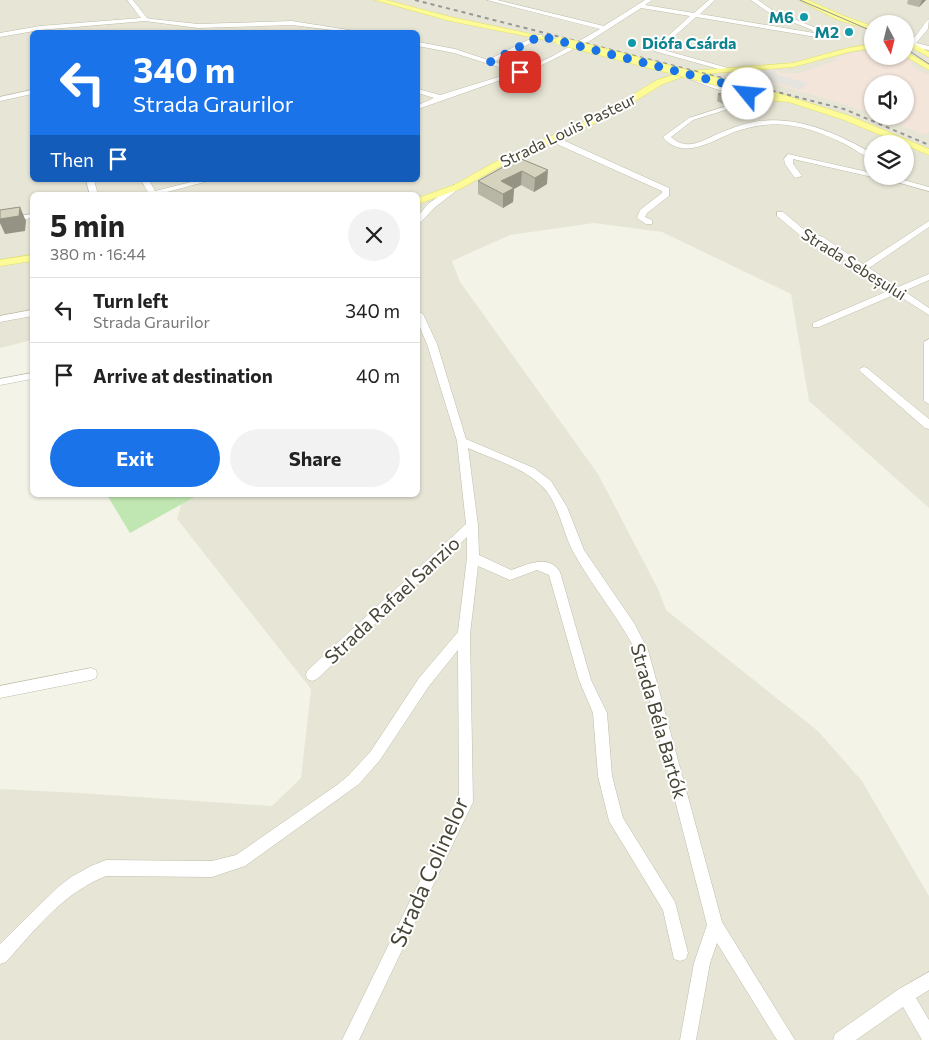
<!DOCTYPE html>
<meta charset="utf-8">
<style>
body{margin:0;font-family:Commissioner,sans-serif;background:#f2f2f2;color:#222;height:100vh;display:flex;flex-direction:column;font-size:19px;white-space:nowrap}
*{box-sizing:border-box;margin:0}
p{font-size:16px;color:#767676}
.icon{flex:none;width:28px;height:28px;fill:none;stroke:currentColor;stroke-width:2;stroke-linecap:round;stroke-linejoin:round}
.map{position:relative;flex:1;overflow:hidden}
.side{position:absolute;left:30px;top:192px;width:390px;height:305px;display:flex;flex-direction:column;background:#fff;border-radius:8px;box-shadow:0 1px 4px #0004}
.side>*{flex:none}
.hud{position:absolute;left:30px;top:30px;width:390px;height:152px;border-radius:8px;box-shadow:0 1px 4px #0004;background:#1a73e8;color:#fff;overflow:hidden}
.needle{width:32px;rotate:173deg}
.controls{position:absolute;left:864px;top:15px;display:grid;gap:10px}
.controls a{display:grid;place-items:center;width:50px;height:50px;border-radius:50%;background:#fff;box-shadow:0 1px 4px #0004;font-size:25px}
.pin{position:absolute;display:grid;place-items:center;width:42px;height:42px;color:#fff;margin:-21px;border-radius:10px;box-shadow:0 2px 8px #0006}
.me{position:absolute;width:55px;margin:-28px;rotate:298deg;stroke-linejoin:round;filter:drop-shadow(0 0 4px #0008)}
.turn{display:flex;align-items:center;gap:18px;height:105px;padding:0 20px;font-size:22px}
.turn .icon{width:65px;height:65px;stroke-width:2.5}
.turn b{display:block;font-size:35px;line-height:42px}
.then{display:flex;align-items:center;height:48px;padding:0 20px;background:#0003;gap:10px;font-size:19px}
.round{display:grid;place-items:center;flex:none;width:52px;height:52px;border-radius:26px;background:#f2f2f2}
.headline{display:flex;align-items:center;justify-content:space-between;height:85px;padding:0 20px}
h1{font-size:30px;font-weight:700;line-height:38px}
.action{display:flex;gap:10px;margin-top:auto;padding:10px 20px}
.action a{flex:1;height:58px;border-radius:30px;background:#1a73e8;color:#fff;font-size:20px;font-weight:700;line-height:58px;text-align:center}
.action a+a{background:#f2f2f2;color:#222}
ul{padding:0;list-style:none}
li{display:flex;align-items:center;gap:15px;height:65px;padding:0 20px;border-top:1px solid #e0e0e0}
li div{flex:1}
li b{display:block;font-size:19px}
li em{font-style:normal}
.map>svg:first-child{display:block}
.residential{fill:#e7e6d6;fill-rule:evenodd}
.medical{fill:#f4e5db}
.green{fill:#c0e7b1}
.parking{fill:#e5e4df}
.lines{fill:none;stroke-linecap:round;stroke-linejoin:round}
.minor-casing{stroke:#bfbdaa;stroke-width:1}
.major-casing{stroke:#e2de67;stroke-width:1}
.minor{fill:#fff;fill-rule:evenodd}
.major{fill:#fcfb98;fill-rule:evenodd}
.tram{stroke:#969696;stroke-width:1}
.rail{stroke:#969696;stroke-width:2;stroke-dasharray:4 4;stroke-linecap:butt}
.major-bridge-casing{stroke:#e2de67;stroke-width:9;stroke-linecap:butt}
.major-bridge{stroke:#fcfb98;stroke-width:8}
.wall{fill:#b7b5a3}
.shaded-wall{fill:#959384}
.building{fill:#d5d2bd;stroke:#959384}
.route{stroke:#1a73e8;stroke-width:9;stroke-dasharray:0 16.2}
.culture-dot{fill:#0f9aa8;stroke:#fff;stroke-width:2}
.labels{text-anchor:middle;stroke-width:4;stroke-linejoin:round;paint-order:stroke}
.far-culture-label{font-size:16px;font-weight:bold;fill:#0d838f;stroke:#fff;text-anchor:end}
.far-street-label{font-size:16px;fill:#464536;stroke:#fff}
.street-label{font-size:19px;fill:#464536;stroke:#fff}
.near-street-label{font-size:22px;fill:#464536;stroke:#fff}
</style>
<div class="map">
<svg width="929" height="1040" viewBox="0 0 929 1040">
<rect width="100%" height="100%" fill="#f3f3e7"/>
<path class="residential" d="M0,0H929V508L809,401L791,294L662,232L594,223L510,235L452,261L460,282L598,474L658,589L666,610L818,731L862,781L929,896V1040H0V789L80,793L272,806L301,778L311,689L177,519L184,495H418V195H32V340L0,348ZM872,24H905V56H872ZM32,32H418V180H32ZM872,84H905V116H872ZM872,144H905V176H872Z"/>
<path class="medical" d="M856,52L872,53V56H905L907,54L914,68L929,75V132L924,135L879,116H905V84H872V114L841,103L728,71L776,69L781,73H800L838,60L835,58Z"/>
<path class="green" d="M107,495H198L130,533Z"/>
<path class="parking" d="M775,70L778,75L808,83L801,90L743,74L746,71Z"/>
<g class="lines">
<defs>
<path id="minor" d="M127,0H133L147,18L152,19L198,24L292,21L361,32H349L292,25L198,28L145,21L40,30L0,37V33L40,26L141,18Z
M487,0H497L604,26L645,0H652L645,5L694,13L709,0H715L700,14L814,33L812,30L768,12L751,0H758L772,10L816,28L820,32L816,37L696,17L660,49L728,68V70L726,71L654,51V49L690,16L641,8L588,42L538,67L418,109V105L434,98L418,93V89L440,95L515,72L454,53L418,46V42L455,49L488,60L538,35H542V37L494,62L521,70L551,57L600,29Z
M929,19L928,29L916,43L929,46V50L905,46V42C916,42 921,25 929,19Z
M687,76H691L747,95L744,97L713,88L687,78Z
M32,90V94L0,101V97Z
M749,99L751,100V102L693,120L671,137C677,143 684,145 692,144C699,143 707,139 713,136C726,130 739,125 753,122C796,114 836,133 872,153V158C863,156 854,149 845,144C820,132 792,121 764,125C753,126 744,129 734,132C712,141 682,161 663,137L689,118Z
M550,137H556L669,188V196L647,213L645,217L652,220V224H646L637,218L640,210L662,193V191L550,141Z
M788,154L872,173V176H875L872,177L793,159V164L802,176L795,178L785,164L784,159Z
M875,176H889L929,187V191Z
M86,180H94L98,195H90Z
M141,180H149L155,191L199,180H212L156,195H142L148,192Z
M454,185L461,187L434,208L421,222H418V216L428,204Z
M777,212H783L807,232L823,237L863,264L929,221V227L869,268L898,287L929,274V280L904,291L929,308V315L896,294L819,327H813V323L890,290L817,241L801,236L777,216Z
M32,214V218L0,223V219Z
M32,310V316L0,322V316Z
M418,311L423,314L437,344L466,439L534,468L551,481L567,507L584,550L634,623L648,650L722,922L795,1040H777L717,943L710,963L696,1040H680L694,963L707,925L638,655C620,619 594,589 575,555C562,533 560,504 542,486C523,467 492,459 468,448L478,525L479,555L511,570C526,565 549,553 560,572L591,680L607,713L612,776L623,818L675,902L688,953L686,959L680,961L674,959L663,910L609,821L598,776L593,713L579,680L549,575L537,570L510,580L478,566L470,634L473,802L359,1040H342L459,801L458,650L429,686L380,760L359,784L245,866L212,877L106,876C64,892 35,930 6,962L0,964V944L57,888L71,877L91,866L106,860L212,861L236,855L337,785L349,775L371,751L419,678L458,632L467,558V537L317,679L312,681L307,679L306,675L307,671L466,524L457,441L427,344L418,323Z
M929,339V404L924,401V342Z
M864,367L867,368L929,419V429L925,428L861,372L859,370L861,368Z
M32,373V379L0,385V379Z
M91,668L96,670L97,674L96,678L91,680L0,698V686Z
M929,972V990L916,998L929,1020V1040H922L903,1007L856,1040H833L835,1034L899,989Z"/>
<path id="major" d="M375,0H386L451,17L564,41L560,43L450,21Z
M799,0H808L844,16L872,26V30L838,20Z
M905,39L929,52V57L905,44Z
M872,44V48L849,52L793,67L689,75L685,73L689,71L793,63L848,48Z
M905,51L929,65V70L905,56Z
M679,73L683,75L682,77L663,84L612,115L503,165L460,189L418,204V198L454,185L497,161L606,111L657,80Z
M753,88L765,89L850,116L929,149V155L844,120L789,102L752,99L743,93ZM752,93H761L772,97Z
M32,255V261L0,266V260Z"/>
</defs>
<use href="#minor" class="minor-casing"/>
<use href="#major" class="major-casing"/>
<use href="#minor" class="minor"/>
<use href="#major" class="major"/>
<path class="tram" d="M800,0L872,31
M905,48L929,64"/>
<path class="rail" d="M415,0L844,109L929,145"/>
<defs>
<path id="major-bridge" d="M560,41L734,86"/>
</defs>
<use href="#major-bridge" class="major-bridge-casing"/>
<use href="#major-bridge" class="major-bridge"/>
</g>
<path class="wall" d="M908,0H926L919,7L907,4Z
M718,94L743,99L725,105L717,101Z
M736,102L760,103L758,110L744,113L735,109Z
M519,158L547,184L534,192L521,185L514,189L513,202L503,208L478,194V181Z"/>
<path class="shaded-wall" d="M922,0H926L919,7Z
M744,92L743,99L725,105L726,98Z
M760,103L758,110L744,113L746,106Z
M548,170L547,184L534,192L535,178Z
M522,171L521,185L514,189L513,202L503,208V194L501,181Z
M20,207L26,221L25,231L5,234L0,223V219Z"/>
<path class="building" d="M739,89L744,92L726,98L718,94Z
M752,98L760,103L746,106L736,102Z
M519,158L548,170L535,178L522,171L501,181L514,188L503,194L478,181Z
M20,207L19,216L0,219V210Z"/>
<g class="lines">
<path class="route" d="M520,72L490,62L540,36L734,86L749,92L748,94"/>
</g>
<g class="culture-dot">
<circle cx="804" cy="17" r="5"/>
<circle cx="849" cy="32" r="5"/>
<circle cx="632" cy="43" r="5"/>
</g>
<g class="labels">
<g class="far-culture-label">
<text x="794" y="23">M6</text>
<text x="839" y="38">M2</text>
<text x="642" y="49" text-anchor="start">Diófa Csárda</text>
</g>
<g class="far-street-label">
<text transform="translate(568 130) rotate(-26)" y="6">Strada Louis Pasteur</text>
<text transform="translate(854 264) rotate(32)" y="6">Strada Sebeșului</text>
</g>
<g class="street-label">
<text transform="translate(392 600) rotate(-43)" y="7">Strada Rafael Sanzio</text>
<text transform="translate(659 721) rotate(74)" y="7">Strada Béla Bartók</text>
</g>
<g class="near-street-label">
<text transform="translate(429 872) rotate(-66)" y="8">Strada Colinelor</text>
</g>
</g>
</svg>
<div class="controls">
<a><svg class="needle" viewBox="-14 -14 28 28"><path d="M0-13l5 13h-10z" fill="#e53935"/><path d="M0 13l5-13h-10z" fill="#767676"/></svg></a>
<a><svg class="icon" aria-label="sound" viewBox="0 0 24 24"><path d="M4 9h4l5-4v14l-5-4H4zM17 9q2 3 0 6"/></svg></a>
<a><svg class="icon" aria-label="layers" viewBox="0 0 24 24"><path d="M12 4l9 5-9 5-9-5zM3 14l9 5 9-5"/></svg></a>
</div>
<div class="pin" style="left:520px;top:72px;background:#d93025"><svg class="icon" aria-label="arrive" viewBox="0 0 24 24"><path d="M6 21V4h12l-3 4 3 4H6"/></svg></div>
<svg class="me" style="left:748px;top:94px" viewBox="-20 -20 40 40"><circle r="19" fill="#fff"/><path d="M0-13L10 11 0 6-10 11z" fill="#1a73e8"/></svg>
<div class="hud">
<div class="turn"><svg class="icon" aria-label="left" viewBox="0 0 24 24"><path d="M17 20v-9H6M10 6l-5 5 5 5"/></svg><div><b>340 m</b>Strada Graurilor</div></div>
<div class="then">Then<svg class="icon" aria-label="arrive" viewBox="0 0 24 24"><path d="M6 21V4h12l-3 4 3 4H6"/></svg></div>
</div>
<section class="side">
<div class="headline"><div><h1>5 min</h1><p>380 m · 16:44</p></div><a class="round"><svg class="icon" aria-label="close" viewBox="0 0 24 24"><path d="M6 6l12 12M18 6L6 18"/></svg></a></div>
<ul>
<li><svg class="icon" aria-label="left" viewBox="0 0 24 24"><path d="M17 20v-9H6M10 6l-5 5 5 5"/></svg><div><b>Turn left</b><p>Strada Graurilor</p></div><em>340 m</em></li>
<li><svg class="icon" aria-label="arrive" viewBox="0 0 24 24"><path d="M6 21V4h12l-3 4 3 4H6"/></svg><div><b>Arrive at destination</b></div><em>40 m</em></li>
</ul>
<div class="action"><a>Exit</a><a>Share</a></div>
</section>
</div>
